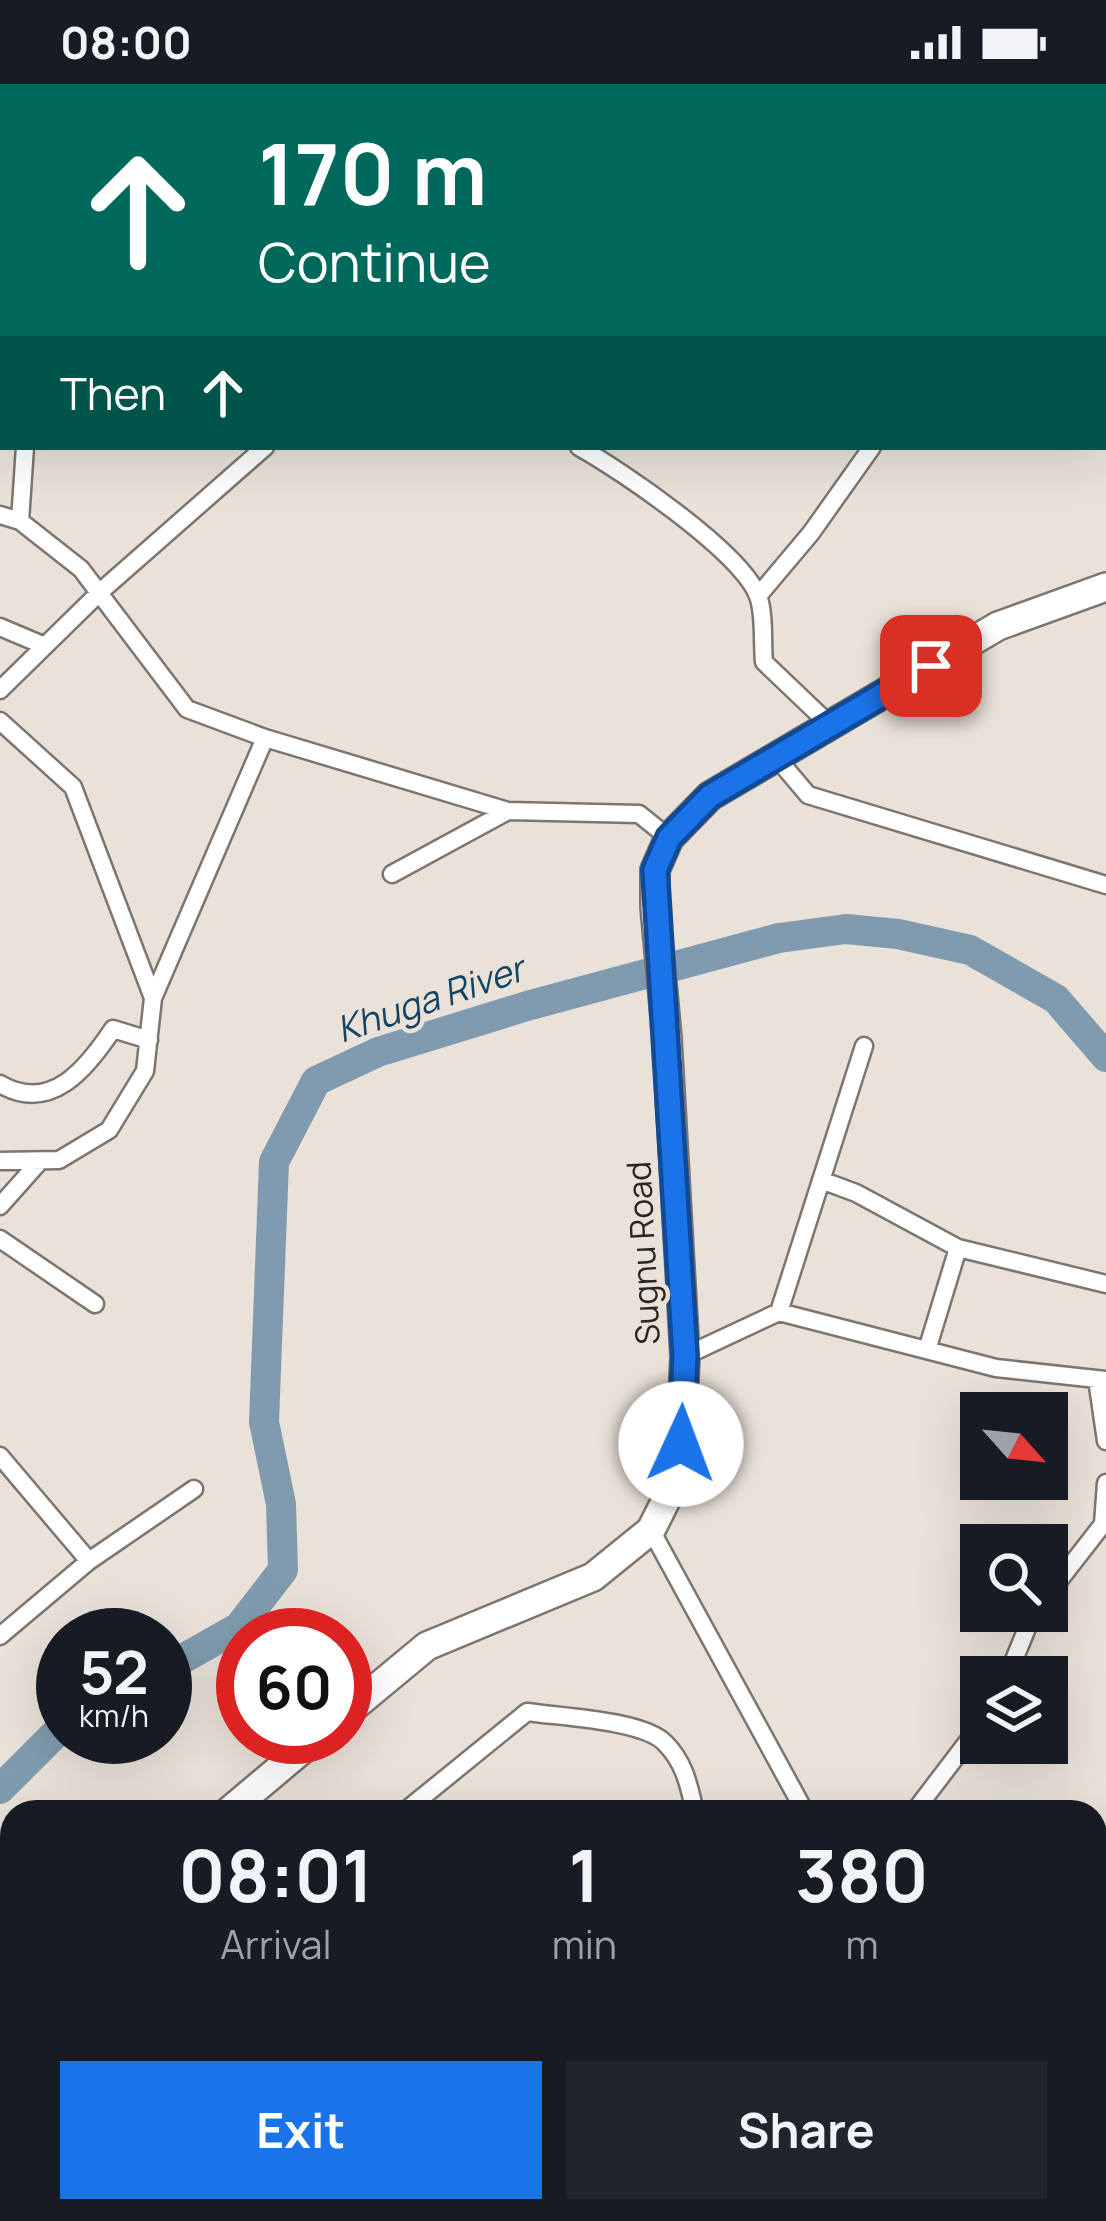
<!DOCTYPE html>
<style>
body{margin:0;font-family:Manrope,sans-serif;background:#20242c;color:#f1f3f6;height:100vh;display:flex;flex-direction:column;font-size:45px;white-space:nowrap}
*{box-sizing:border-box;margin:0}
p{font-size:39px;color:#9ea1a6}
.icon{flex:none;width:66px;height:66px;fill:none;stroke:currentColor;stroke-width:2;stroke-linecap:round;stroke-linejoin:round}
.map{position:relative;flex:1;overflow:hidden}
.sheet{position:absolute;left:0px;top:1716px;width:1107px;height:423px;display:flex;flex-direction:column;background:#171b24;border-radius:36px 36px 0 0;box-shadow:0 12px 48px #0002}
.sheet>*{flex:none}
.top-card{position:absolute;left:0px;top:0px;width:1107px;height:366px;box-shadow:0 12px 48px #0002;background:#00695c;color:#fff;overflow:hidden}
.needle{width:78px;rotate:117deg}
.buttons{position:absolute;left:960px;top:1308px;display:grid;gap:24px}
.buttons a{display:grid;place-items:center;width:108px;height:108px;border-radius:0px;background:#171b24;box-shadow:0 12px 48px #0002;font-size:60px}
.speed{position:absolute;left:36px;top:1524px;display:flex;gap:24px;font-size:60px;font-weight:700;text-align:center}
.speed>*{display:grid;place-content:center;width:156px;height:156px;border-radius:50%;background:#171b24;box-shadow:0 12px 48px #0002;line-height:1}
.speed small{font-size:30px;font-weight:400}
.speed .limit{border:18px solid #d22;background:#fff;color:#111}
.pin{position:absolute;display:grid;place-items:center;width:102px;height:102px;color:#fff;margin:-51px;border-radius:24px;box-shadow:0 6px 18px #0006}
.me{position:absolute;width:132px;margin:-66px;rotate:2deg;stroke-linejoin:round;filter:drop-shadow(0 0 9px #0008)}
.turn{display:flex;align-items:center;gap:42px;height:252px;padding:0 60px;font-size:54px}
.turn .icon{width:156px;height:156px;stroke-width:2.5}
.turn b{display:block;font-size:84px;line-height:102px}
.then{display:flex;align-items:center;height:114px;padding:0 60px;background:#0003;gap:24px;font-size:45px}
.eta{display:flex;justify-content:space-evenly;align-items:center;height:204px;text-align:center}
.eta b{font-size:72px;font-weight:700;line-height:84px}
.cta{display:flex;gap:24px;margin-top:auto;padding:24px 60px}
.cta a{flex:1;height:138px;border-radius:0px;background:#1a73e8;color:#fff;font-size:48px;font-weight:700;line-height:138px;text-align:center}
.cta a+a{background:#20242c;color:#f1f3f6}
.status{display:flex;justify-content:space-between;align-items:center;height:84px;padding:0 60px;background:#171b24;direction:ltr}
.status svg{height:33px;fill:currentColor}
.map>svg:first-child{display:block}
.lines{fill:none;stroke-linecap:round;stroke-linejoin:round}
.river{stroke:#809baf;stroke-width:30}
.street-casing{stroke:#7e766e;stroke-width:21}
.primary-casing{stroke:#7e766e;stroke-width:32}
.street{stroke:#fff;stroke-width:16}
.primary{stroke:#fff;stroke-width:27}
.route-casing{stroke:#114b97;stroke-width:30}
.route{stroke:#1a73e8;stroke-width:21}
.labels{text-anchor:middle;stroke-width:9;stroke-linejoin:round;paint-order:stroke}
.street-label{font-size:33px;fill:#272421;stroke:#eae2d9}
.water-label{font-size:36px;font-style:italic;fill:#134462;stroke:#eae2d9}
</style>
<div class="status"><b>08:00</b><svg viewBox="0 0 49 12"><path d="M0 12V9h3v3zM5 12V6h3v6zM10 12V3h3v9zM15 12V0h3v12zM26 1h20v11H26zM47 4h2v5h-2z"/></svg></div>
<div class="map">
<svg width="1106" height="2137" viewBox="0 0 1106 2137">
<rect width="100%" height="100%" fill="#eae2d9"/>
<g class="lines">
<path class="river" d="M165,1585L239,1543L283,1486L281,1420L264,1338L274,1078L316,997L378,968L527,922L779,854L846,845L898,850L970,866L1056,915L1106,973
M0,1705L63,1642"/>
<defs>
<path id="street" d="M594,0L597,3
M1057,0L1061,3
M1094,0L1095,3
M14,3V0
M146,3V0
M1104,44L1106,53
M0,101L3,80
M1104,185H1106
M0,283H3
M1104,313L1106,314
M25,363L20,437L81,485L187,625L265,654L508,727L639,730L669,754
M579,363C622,387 741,468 758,512C765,530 762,559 764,578L830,641
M0,431L20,437
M758,512L811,449L872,363
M0,543L45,562
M0,606L100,508L265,363
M0,637L73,703L153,914
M776,673L808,711L1106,801
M392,790L508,727
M0,1000C51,1030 87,984 113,945L149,956
M0,1077L59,1076L109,1046L145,987L153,914L265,654
M821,1096L856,1109L958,1164L1106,1200
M0,1122L40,1077
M0,1155L95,1220
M779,1228L864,962
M927,1266L958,1164
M685,1272L779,1228L996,1284L1106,1296
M1097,1295L1106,1357
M0,1372L89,1477
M651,1446L805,1728
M1047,1512L1103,1440L1106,1399
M0,1552L89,1477L194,1405
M1007,1593L1034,1527
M404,1728L527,1628C560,1633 643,1636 665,1659C685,1679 689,1702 695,1728
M914,1728L981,1640
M1095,2051L1106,2053
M405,2127L412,2137
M659,2127L661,2137
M222,2137L223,2127
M603,2137V2127
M803,2137L808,2127
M928,2137L942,2127"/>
<path id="primary" d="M345,1630L427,1562L593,1493L651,1446L668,1412L681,1361L685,1272L667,954L655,823V786L669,754L710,712L998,542L1106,503
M228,1728L317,1653
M32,2137L36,2127"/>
</defs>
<use href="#street" class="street-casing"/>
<use href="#primary" class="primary-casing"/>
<use href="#street" class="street"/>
<use href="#primary" class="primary"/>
</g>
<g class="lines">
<defs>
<path id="route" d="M681,1360L685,1272L655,786L669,754L710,712L931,582"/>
</defs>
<use href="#route" class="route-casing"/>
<use href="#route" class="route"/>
</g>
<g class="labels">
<g class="street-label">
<text transform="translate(643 1169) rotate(-93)" y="12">Sugnu Road</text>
</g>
<g class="water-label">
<text transform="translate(430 915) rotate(-19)" y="13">Khuga River</text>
</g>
</g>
</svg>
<div class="buttons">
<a><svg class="needle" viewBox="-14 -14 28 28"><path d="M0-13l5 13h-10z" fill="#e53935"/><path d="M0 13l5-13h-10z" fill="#9ea1a6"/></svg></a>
<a><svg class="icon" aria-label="search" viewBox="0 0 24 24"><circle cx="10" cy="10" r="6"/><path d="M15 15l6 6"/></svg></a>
<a><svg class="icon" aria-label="layers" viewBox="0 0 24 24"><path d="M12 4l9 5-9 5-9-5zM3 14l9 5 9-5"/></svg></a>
</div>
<div class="speed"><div>52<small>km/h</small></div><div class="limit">60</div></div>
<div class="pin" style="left:931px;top:582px;background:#d93025"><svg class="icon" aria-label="arrive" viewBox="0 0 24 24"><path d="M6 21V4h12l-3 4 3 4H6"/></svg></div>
<svg class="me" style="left:681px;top:1360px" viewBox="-20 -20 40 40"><circle r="19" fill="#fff"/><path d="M0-13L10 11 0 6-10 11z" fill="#1a73e8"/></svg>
<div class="top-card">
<div class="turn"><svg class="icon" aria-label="ahead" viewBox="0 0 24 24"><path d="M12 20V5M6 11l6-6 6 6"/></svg><div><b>170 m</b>Continue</div></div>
<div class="then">Then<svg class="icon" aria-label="ahead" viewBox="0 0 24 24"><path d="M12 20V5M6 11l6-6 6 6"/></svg></div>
</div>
<section class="sheet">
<div class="eta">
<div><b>08:01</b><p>Arrival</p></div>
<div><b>1</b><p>min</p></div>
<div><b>380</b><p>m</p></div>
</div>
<div class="cta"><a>Exit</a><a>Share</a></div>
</section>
</div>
